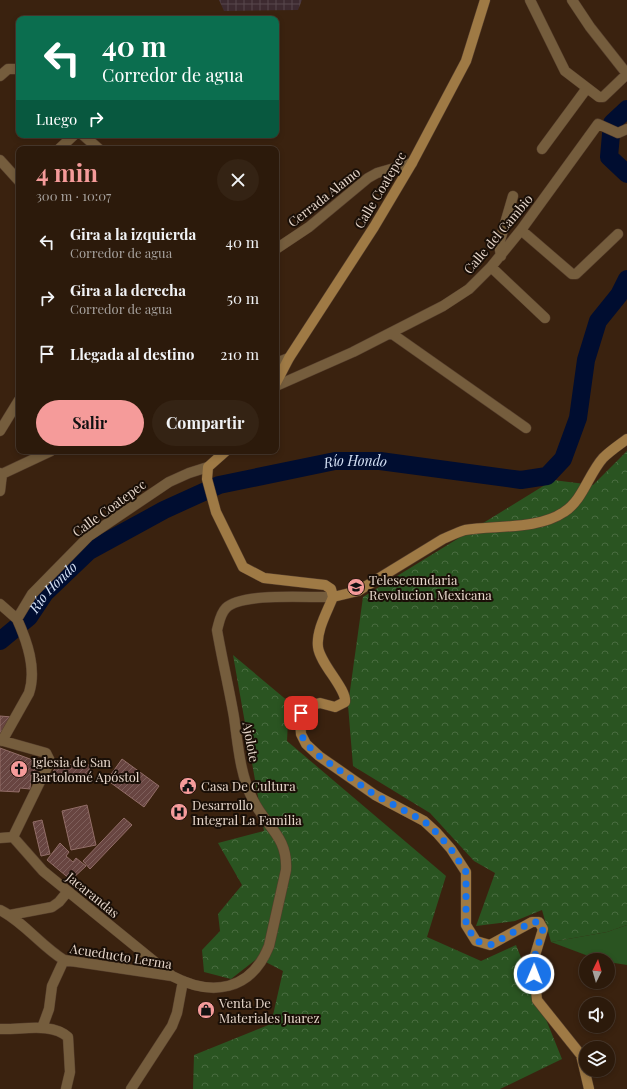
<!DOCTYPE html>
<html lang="es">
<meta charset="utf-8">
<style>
body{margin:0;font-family:"Playfair Display",serif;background:#342314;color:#f1f3f6;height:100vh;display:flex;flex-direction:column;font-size:15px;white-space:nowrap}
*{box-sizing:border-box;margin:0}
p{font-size:13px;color:#a6a19d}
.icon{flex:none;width:22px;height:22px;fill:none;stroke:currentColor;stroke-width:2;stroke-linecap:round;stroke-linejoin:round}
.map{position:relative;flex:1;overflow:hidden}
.drawer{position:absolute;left:16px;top:146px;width:263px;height:308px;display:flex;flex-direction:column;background:#2c1a0b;border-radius:8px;box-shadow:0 2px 6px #0003,0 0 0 1px #48382c}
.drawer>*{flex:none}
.top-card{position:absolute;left:16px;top:16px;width:263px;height:122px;border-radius:8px;box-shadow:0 2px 6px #0003,0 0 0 1px #48382c;background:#0b6e4f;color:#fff;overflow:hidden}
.needle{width:26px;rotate:5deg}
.tools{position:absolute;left:579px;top:953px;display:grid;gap:8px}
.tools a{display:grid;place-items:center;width:36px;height:36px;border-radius:50%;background:#2c1a0b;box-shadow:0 2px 6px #0003,0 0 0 1px #48382c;font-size:20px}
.pin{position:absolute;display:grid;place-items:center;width:34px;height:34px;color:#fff;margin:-17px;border-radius:8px;box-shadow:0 2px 6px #0006}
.me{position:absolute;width:44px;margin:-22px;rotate:1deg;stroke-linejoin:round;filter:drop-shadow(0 0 3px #0008)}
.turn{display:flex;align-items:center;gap:14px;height:84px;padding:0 20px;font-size:18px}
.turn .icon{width:52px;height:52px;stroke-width:2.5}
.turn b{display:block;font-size:28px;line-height:34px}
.then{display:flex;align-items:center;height:38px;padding:0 20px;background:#0003;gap:8px;font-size:15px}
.round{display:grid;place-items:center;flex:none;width:42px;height:42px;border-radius:21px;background:#342314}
.overview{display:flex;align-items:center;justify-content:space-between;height:68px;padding:0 20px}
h1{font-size:24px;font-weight:700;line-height:30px;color:#f59b9a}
.action{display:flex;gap:8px;margin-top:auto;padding:8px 20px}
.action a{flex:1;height:46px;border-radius:24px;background:#f59b9a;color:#111;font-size:16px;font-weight:700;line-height:46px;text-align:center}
.action a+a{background:#342314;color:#f1f3f6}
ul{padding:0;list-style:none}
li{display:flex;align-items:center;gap:12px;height:56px;padding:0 20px}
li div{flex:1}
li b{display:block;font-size:15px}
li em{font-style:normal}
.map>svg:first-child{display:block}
.industrial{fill:url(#industrial-grid)}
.green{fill:#2a5421}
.forest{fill:url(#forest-crowns)}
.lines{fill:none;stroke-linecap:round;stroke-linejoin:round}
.river{stroke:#000d30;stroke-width:18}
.building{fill:url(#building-hatch);stroke:#926d67}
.minor-casing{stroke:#563f2d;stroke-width:11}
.secondary-casing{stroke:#563f2d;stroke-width:11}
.minor{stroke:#755d3d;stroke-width:10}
.secondary{stroke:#9f7a45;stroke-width:10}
.route{stroke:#1a73e8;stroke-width:7;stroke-dasharray:0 12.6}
.labels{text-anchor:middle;stroke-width:4;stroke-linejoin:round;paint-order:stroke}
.street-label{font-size:13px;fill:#e7d7cb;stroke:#1a0f07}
.poi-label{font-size:13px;fill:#e7d7cb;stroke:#1a0f07;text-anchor:start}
.water-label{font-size:14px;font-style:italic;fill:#d4e1f5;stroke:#1a0f07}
</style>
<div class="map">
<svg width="627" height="1089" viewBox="0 0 627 1089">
<defs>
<pattern id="industrial-grid" width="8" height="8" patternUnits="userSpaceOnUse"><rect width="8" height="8" fill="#3d2a30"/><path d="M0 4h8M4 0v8" fill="none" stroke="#59484d"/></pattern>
<pattern id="forest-crowns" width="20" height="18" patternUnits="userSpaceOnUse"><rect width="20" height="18" fill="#2a5421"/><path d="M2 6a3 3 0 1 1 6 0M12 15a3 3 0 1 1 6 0" fill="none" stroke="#496c40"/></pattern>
<pattern id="building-hatch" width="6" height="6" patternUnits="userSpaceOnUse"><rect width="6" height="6" fill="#684541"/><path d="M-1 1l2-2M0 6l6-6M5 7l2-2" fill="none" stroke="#7e5f5b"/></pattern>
</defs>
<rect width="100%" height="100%" fill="#3a220f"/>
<path class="industrial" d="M219,0H302L298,10L224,11Z"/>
<path class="green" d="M627,925V965L608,962V960H599L551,942L607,932Z"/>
<path class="forest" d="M627,451V925L607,932L551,942L542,910L515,921L476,926L495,873L474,861L430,813L353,766L348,705L363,597L553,480L593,485Z
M233,655L289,702L287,741L446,876L427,937L481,961L516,945L562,1059L500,1089H193L194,1055L271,1024L283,971L258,958L231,979L204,972L202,950L220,931L218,914L242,885L218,843L264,831Z"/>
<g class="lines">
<g class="river">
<path d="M627,109L612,123L609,157L627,174"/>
<path id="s1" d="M0,641L29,617L45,593L89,551L164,510L219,485L335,461H380L521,480L547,476L563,459L578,418L586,360L598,321L619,295L627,279"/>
</g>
</g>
<path class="building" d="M0,716L12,717L4,734H0Z
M0,748L41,763L37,775H31L30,789L20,788L19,792L0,791Z
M122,759L159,786L144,807L107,780Z
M57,764L90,765L88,777L52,774Z
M87,805L96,845L71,850L62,811Z
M124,818L132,825L90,869L83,861Z
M42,820L50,854L41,856L33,822Z
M60,843L69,852L66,856L73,862L76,858L86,866L71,880L47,860Z"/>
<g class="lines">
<defs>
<path id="minor" d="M530,0L565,71L599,97H603L627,74
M572,0L590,27L627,74
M0,76L8,69H19
M83,135L99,149
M59,149L74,135
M542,149L587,88
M0,160L19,181
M521,230L572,274H576L618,234
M276,249L309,227L368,178L377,173L412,163
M501,256L499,244L513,196
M491,267L545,318
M391,333L526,428
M276,363L289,358
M276,386L353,352L443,306L469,289L491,267L521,230L598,124L618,133L627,129
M0,431L19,400
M0,473L2,474L51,451
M0,491L2,474
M0,604L17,619
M0,740L46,753L50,761L13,837
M2,741L29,693C37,669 27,641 17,619L32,594L89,536L169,482L189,473L208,467
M13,837L43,871L172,976
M0,838L13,837
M0,910C24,922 41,946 64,960L172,976C212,997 251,991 269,946L286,870C288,836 266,827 253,800C240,775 238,745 234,717C229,688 222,659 217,630C219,623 220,614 226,608C242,592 310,598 333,597
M10,915L52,907L59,902L68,891
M42,1028L49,1009L52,986L64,960
M0,1029C22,1030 51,1022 68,1037L70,1072L66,1089
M131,1089L172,1026L177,1013L183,981"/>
<path id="secondary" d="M276,383L289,358L374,227L412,163L466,61L485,0
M226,451L208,467L207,479L216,512L243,567L264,578L325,585L331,589L333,597
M333,597C327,612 316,631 318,647C320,664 347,689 345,702L335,707L320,703L305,707L301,713L300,721L301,734L306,744L319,756L375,795L424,821L437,833L451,849L466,872V925L476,941L490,945L532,922H539L543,929L533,962L537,1000L581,1055L589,1089
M333,597L358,591L443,539C450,536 458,532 465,530C495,525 538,530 564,512C583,500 588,475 603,458C610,451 619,445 627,439"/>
</defs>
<use href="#minor" class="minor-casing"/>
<use href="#secondary" class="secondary-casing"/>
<use href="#minor" class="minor"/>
<use href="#secondary" class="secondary"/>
</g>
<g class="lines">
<path class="route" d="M301,713V734L306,744L319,756L375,795L424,821L437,833L451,849L466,872V925L476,941L490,945L532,922H539L543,929L533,962L534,974"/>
</g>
<defs>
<symbol id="school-disc" viewBox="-11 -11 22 22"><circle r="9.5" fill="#f59b9a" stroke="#1a0f07"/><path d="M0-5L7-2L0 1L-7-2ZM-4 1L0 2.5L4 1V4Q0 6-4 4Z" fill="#111"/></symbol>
<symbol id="church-disc" viewBox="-11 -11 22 22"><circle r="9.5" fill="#f59b9a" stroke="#1a0f07"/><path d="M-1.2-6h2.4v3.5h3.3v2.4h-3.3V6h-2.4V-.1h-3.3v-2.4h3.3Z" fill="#111"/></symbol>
<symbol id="civic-disc" viewBox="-11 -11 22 22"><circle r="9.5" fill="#f59b9a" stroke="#1a0f07"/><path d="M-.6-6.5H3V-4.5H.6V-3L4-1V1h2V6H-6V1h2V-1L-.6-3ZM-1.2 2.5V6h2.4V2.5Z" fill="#111"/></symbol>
<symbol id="hospital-disc" viewBox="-11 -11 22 22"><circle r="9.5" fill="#f59b9a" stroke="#1a0f07"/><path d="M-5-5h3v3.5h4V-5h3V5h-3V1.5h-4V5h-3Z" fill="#111"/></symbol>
<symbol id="shop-disc" viewBox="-11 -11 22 22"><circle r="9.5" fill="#f59b9a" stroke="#1a0f07"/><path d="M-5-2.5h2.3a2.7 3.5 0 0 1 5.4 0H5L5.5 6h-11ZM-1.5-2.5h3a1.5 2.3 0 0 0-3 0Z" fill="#111"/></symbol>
</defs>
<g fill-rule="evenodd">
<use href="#school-disc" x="346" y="577" width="20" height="20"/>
<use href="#church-disc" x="9" y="759" width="20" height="20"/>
<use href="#civic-disc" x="178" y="776" width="20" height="20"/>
<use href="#hospital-disc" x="169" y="802" width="20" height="20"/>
<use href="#shop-disc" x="196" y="1000" width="20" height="20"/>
</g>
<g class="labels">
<g class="street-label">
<text transform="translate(380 190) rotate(-59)" y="5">Calle Coatepec</text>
<text transform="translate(324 197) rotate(-38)" y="5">Cerrada Alamo</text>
<text transform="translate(498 234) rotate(-50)" y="5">Calle del Cambio</text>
<text transform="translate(109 508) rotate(-36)" y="5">Calle Coatepec</text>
<text transform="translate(251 742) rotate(80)" y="5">Ajolote</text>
<text transform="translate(93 895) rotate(39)" y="5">Jacarandas</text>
<text transform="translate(121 956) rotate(9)" y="5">Acueducto Lerma</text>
</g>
<g class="poi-label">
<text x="369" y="585">Telesecundaria<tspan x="369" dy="15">Revolucion Mexicana</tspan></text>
<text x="32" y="767">Iglesia de San<tspan x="32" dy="15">Bartolomé Apóstol</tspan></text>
<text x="201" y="791">Casa De Cultura</text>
<text x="192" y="810">Desarrollo<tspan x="192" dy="15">Integral La Familia</tspan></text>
<text x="219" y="1008">Venta De<tspan x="219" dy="15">Materiales Juarez</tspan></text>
</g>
<g class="water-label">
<text dy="5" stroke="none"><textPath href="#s1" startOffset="412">Río Hondo</textPath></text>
<text dy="5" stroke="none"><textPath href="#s1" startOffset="76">Río Hondo</textPath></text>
</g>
</g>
</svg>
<div class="tools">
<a><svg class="needle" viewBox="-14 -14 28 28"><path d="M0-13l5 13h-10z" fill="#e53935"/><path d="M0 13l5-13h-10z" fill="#a6a19d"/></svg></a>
<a><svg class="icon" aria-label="sound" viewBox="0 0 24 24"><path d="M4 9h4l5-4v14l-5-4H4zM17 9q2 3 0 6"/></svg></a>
<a><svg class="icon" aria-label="layers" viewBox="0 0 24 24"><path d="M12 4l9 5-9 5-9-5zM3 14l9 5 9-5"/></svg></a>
</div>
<div class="pin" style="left:301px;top:713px;background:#d93025"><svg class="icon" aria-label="arrive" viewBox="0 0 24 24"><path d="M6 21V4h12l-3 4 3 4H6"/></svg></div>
<svg class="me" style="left:534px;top:974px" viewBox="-20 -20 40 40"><circle r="17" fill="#1a73e8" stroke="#fff" stroke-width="3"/><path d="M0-11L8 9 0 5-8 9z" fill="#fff"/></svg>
<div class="top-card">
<div class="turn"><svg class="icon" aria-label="left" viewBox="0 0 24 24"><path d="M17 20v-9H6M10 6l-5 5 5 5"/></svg><div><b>40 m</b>Corredor de agua</div></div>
<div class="then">Luego<svg class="icon" aria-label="right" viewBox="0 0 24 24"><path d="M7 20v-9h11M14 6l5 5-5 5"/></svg></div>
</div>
<section class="drawer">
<div class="overview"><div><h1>4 min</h1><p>300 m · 10:07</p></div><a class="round"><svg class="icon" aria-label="close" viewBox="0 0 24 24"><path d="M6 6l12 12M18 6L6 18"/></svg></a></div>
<ul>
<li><svg class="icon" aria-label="left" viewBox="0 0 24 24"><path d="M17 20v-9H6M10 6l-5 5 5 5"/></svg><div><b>Gira a la izquierda</b><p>Corredor de agua</p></div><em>40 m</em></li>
<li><svg class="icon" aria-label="right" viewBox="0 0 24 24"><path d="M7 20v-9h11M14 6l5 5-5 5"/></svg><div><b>Gira a la derecha</b><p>Corredor de agua</p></div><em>50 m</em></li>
<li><svg class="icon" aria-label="arrive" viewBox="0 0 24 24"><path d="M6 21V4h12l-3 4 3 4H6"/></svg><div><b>Llegada al destino</b></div><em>210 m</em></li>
</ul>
<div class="action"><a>Salir</a><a>Compartir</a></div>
</section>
</div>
